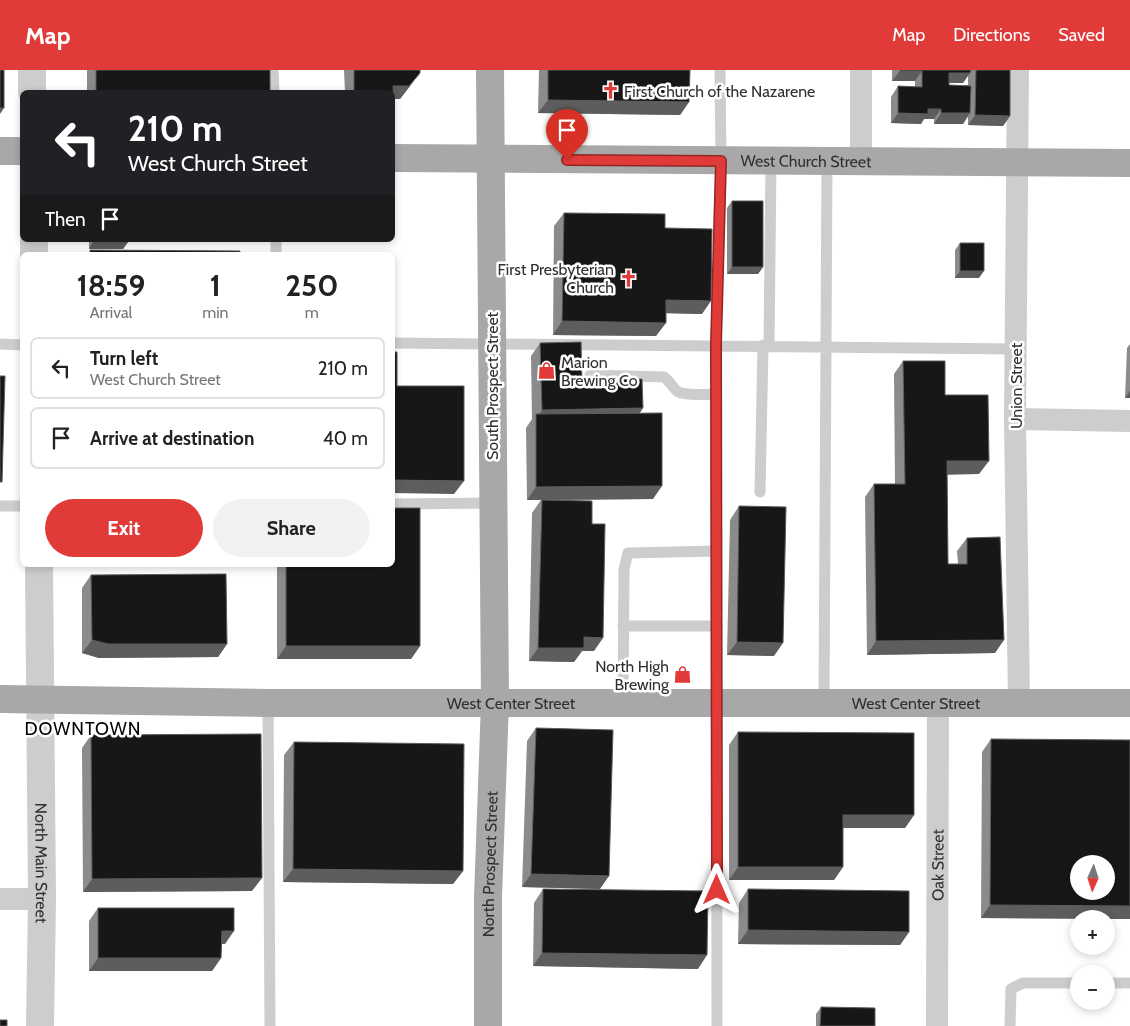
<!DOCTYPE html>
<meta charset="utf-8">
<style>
body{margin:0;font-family:Cabin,sans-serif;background:#f2f2f2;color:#222;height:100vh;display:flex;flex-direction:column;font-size:19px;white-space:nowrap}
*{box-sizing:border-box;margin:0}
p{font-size:16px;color:#767676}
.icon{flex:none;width:28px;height:28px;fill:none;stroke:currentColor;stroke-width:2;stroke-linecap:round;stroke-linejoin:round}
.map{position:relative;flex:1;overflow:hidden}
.drawer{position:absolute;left:20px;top:182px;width:375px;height:315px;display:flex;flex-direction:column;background:#fff;border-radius:8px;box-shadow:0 2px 8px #0003}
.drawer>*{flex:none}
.hud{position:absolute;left:20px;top:20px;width:375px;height:152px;border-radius:8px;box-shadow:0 2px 8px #0003;background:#202124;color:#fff;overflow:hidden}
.needle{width:32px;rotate:183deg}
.buttons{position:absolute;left:1070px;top:785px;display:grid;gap:10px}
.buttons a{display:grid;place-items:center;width:45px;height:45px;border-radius:50%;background:#fff;box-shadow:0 2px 8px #0003;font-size:25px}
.pin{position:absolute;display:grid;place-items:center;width:42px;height:42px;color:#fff;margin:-51px -21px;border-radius:50% 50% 50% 0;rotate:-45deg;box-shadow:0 0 5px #0007}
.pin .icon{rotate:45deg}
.me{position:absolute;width:55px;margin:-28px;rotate:0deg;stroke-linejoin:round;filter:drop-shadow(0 0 4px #0008)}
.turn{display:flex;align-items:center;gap:18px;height:105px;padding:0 25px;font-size:22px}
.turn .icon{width:65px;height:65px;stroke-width:2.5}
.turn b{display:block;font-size:35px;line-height:42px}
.then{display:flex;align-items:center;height:48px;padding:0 25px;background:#0003;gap:10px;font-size:19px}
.eta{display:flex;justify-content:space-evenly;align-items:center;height:85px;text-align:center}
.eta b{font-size:30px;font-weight:700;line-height:35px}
.button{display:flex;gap:10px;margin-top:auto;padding:10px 25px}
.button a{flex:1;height:58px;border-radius:30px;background:#e13b39;color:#fff;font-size:20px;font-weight:700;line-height:58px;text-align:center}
.button a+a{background:#f2f2f2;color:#222}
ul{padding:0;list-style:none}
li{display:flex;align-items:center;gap:15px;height:62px;margin:0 10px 8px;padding:0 15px;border:2px solid #e0e0e0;border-radius:8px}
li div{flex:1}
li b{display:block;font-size:19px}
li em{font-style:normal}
header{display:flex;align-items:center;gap:30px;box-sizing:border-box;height:70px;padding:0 25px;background:#e13b39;color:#fff}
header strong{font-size:24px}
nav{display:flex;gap:28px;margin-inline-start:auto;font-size:18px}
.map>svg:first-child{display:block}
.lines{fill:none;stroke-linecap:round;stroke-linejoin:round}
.service{stroke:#cdcdcd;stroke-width:11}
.minor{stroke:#cdcdcd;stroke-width:22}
.tertiary{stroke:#cdcdcd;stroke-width:28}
.primary{stroke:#a8a8a8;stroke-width:28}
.wall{fill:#8b8b8b;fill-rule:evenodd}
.shaded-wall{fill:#5d5d5d}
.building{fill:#171717;stroke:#5d5d5d;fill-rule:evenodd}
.route-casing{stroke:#922625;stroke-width:12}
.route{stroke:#e13b39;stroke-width:9}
.labels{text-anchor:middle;stroke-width:5;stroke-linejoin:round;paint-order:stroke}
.poi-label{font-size:16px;fill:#303030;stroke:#fff;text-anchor:start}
.street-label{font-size:16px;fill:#303030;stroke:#fff}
.neighbourhood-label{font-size:18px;letter-spacing:1px;fill:#000;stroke:#fff}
</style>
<header>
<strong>Map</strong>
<nav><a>Map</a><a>Directions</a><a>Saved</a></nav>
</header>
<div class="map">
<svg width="1130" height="956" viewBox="0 0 1130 956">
<rect width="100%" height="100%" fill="#fff"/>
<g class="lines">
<path class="service" d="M273,0L274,22
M276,170V185
M392,273L1016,279
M0,274L22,275
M769,275L771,92
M590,305L664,307C670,311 672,317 677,321C682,326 709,324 716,324
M760,422L763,275
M392,434L493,433
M0,436H22
M623,556H717
M268,633L270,956
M623,633L624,499L628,483L717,481
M824,633L827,93
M1106,913H1130
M717,956L716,274L721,91L720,0
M1010,956L1011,919L1023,913H1079"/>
<g class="minor">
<path d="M1018,0L1015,349L1019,632"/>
<path d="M861,93V0"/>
<path d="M1015,349L1130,351"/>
<path d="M0,829H42"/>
<path id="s1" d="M937,956L938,634"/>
</g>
<g class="tertiary">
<path d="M32,22V0"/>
<path d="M34,170V185"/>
<path id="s2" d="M39,495L42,829L40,956"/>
</g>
<g class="primary">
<path d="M0,81H22"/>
<path id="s3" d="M392,88L1130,93"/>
<path id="s4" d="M0,629L268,633H1130"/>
<path id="s5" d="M488,956V827L495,632L490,0"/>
</g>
</g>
<path class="wall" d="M87,0H270V22H87Z
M344,0H420L410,16L400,29H394L392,22H345Z
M539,0H690L689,32L680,45L538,43Z
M892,0H1010V46L1003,56L968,55V46L963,54H934V49H924L921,54L891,53V27L898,16L915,17V11H892ZM968,5V15H949V13H963Z
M732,131L763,197L758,204H727V138Z
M564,143L665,158L702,244L666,243L656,266L553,265L554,156Z
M89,170H128V172L123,179H89Z
M960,173L979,208H955V180Z
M540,273L582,311L643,338L639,344L653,429L563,430L592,454L594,581H582L574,592L529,591L532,443L541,430H527L526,358L532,349L531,286Z
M1130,274V328H1125L1127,278Z
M903,291L945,325L979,404H947L948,494H958L957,481L967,468L995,583L867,585L865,427L874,414H895L894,304Z
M739,436L774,586L727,585L730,450Z
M277,495H392L420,576L411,589H277Z
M91,505L227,574L218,587L99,588L82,583V518Z
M536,658L600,819L522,817L527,671Z
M738,662L914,745L905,758H843V797L834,810H729V675Z
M91,665L252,821L83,822L82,678Z
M991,669L1130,849L981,848L982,682Z
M294,672L463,801L453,814L283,812L284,685Z
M543,819L698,899L533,896L534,833Z
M748,819L909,862L900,875L738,874L739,833Z
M98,838L225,874H222L221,888L212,901H89V851Z
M821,937L875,956H816V944Z"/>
<path class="shaded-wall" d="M900,1H922L915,11H892Z
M420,3L400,29H392L393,16Z
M949,3H970L963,13H941Z
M548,30L689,32L680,45L538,43Z
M0,38H4L0,44Z
M928,39H941L934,49H924L921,54L891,53L898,43Z
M941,43H970L963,54H934Z
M975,45L1010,46L1003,56L968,55Z
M93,172H128L123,179H89Z
M732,197H763L758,204H727Z
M960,201H984L979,208H955Z
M666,230L711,231L702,244L657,243Z
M562,251L666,253L656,266L553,265Z
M1130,321V328H1125Z
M643,338L634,351L536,349L542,340Z
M947,391H989L979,404L938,405Z
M392,410L464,411L454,424L392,423Z
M662,416L653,429L527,430L536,417Z
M584,567L603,568L594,581H582L574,592L529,591L538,578Z
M92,570L227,574L218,587L99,588L82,583Z
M1004,570L995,583L867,585L876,571Z
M737,572L783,573L774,586L727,585Z
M286,576H420L411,589H277Z
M843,745H914L905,758H834Z
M738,797H843L834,810H729Z
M293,799L463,801L453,814L283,812Z
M531,804L609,806L600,819L522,817Z
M262,808L252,821L83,822L92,809Z
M990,835L1130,836V849L981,848Z
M748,860L909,862L900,875L738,874Z
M222,861H234L225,874H213Z
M542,883L707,885L698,899L533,896Z
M98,888H221L212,901H89Z"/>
<path class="building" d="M0,0H4V38H0Z
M96,0H270V22H96Z
M354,0H420V3L409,16H393L394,36H392V22H354Z
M548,0H690L689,32L548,30Z
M900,0H971L970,3H949V15L971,16L970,43H941V39H928V44L898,43V16L922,17V1H900Z
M976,0H1010V46L975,45Z
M732,131H763V197H732Z
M564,143L665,144V158L712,159L711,231L666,230V253L562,251Z
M93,170H128V172H93Z
M960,173H984V201H960Z
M90,180L240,181V185H90Z
M581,272L582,311L642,309L643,338L542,340L540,273Z
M392,282H397V316H464V411L392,410Z
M903,291H945V325H988L989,391H947L948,494H967V468L1000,467L1004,570L876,571L874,414H905Z
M0,306H5L2,412H0Z
M662,343V416L536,417V344Z
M542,430L592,431V454H605L603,568L584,567V578H538Z
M739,436L786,437L783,573L737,572Z
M392,438H420V576H286V495H392Z
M226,504L227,574H108L92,570L91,505Z
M536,658L613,660L609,806L531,804Z
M738,662L914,663V745H843V797H738Z
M261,664L262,808L92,809L91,665Z
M991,669L1130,670V836L990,835ZM1079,794H1106V821H1079Z
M294,672L464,674L463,801L293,799Z
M543,819L708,821L707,885L542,883Z
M748,819L909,821V862L748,860Z
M98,838H234V861H222L221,888H98Z
M821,937L875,938V956H820Z
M0,950H7V956H0Z"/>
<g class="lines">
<defs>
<path id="route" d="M567,90L721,91L716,274L717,820"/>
</defs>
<use href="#route" class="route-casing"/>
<use href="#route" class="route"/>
</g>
<defs>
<symbol id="church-bare" viewBox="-9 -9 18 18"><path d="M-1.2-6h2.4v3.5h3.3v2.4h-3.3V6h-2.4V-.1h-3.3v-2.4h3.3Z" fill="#e13b39" stroke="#fff" stroke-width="2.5" paint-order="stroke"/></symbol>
<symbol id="shop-bare" viewBox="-9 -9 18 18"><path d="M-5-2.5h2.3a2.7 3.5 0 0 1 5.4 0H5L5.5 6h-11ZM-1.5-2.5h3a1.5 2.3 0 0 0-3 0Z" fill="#e13b39" stroke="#fff" stroke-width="2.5" paint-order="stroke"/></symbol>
</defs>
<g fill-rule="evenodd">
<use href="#church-bare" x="598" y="8" width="25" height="25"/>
<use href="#church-bare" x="616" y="196" width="25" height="25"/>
<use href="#shop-bare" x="534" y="288" width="25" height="25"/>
<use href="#shop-bare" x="670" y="592" width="25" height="25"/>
</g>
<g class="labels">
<g class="poi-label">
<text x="624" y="27">First Church of the Nazarene</text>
<text x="614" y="205" text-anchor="end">First Presbyterian<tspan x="614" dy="18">Church</tspan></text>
<text x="561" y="298">Marion<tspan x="561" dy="18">Brewing Co</tspan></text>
<text x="669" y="602" text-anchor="end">North High<tspan x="669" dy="18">Brewing</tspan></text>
</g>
<g class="street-label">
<text dy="6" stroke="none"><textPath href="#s3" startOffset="414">West Church Street</textPath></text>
<text transform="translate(492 316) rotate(-90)" y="6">South Prospect Street</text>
<text transform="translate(1016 316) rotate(-90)" y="6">Union Street</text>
<text dy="6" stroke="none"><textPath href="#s4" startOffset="511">West Center Street</textPath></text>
<text dy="6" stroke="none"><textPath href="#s4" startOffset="916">West Center Street</textPath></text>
<text dy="6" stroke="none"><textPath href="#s2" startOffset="298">North Main Street</textPath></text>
<text dy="6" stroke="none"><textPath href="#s5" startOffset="162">North Prospect Street</textPath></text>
<text dy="6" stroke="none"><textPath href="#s1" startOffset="161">Oak Street</textPath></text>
</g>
<g class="neighbourhood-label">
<text x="83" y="665">DOWNTOWN</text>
</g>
</g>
</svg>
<div class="buttons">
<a><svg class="needle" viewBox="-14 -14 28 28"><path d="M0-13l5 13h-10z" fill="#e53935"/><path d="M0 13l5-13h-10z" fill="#767676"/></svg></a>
<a>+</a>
<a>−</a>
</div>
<div class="pin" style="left:567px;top:90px;background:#d93025"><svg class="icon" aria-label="arrive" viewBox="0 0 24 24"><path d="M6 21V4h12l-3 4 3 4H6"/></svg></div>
<svg class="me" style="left:717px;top:820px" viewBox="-20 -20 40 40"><path d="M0-17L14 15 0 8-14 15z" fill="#e13b39" stroke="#fff" stroke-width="4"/></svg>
<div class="hud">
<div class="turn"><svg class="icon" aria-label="left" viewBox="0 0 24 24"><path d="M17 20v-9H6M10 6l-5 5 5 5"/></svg><div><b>210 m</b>West Church Street</div></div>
<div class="then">Then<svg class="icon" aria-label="arrive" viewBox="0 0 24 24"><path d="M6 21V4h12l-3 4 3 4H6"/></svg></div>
</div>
<section class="drawer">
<div class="eta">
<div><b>18:59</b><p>Arrival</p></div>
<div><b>1</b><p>min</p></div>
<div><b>250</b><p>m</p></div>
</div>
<ul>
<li><svg class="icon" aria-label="left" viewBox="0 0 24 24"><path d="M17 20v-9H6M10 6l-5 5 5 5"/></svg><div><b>Turn left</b><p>West Church Street</p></div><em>210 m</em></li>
<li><svg class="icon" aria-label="arrive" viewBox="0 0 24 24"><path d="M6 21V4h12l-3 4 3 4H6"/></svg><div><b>Arrive at destination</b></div><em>40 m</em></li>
</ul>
<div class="button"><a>Exit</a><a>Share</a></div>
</section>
</div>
